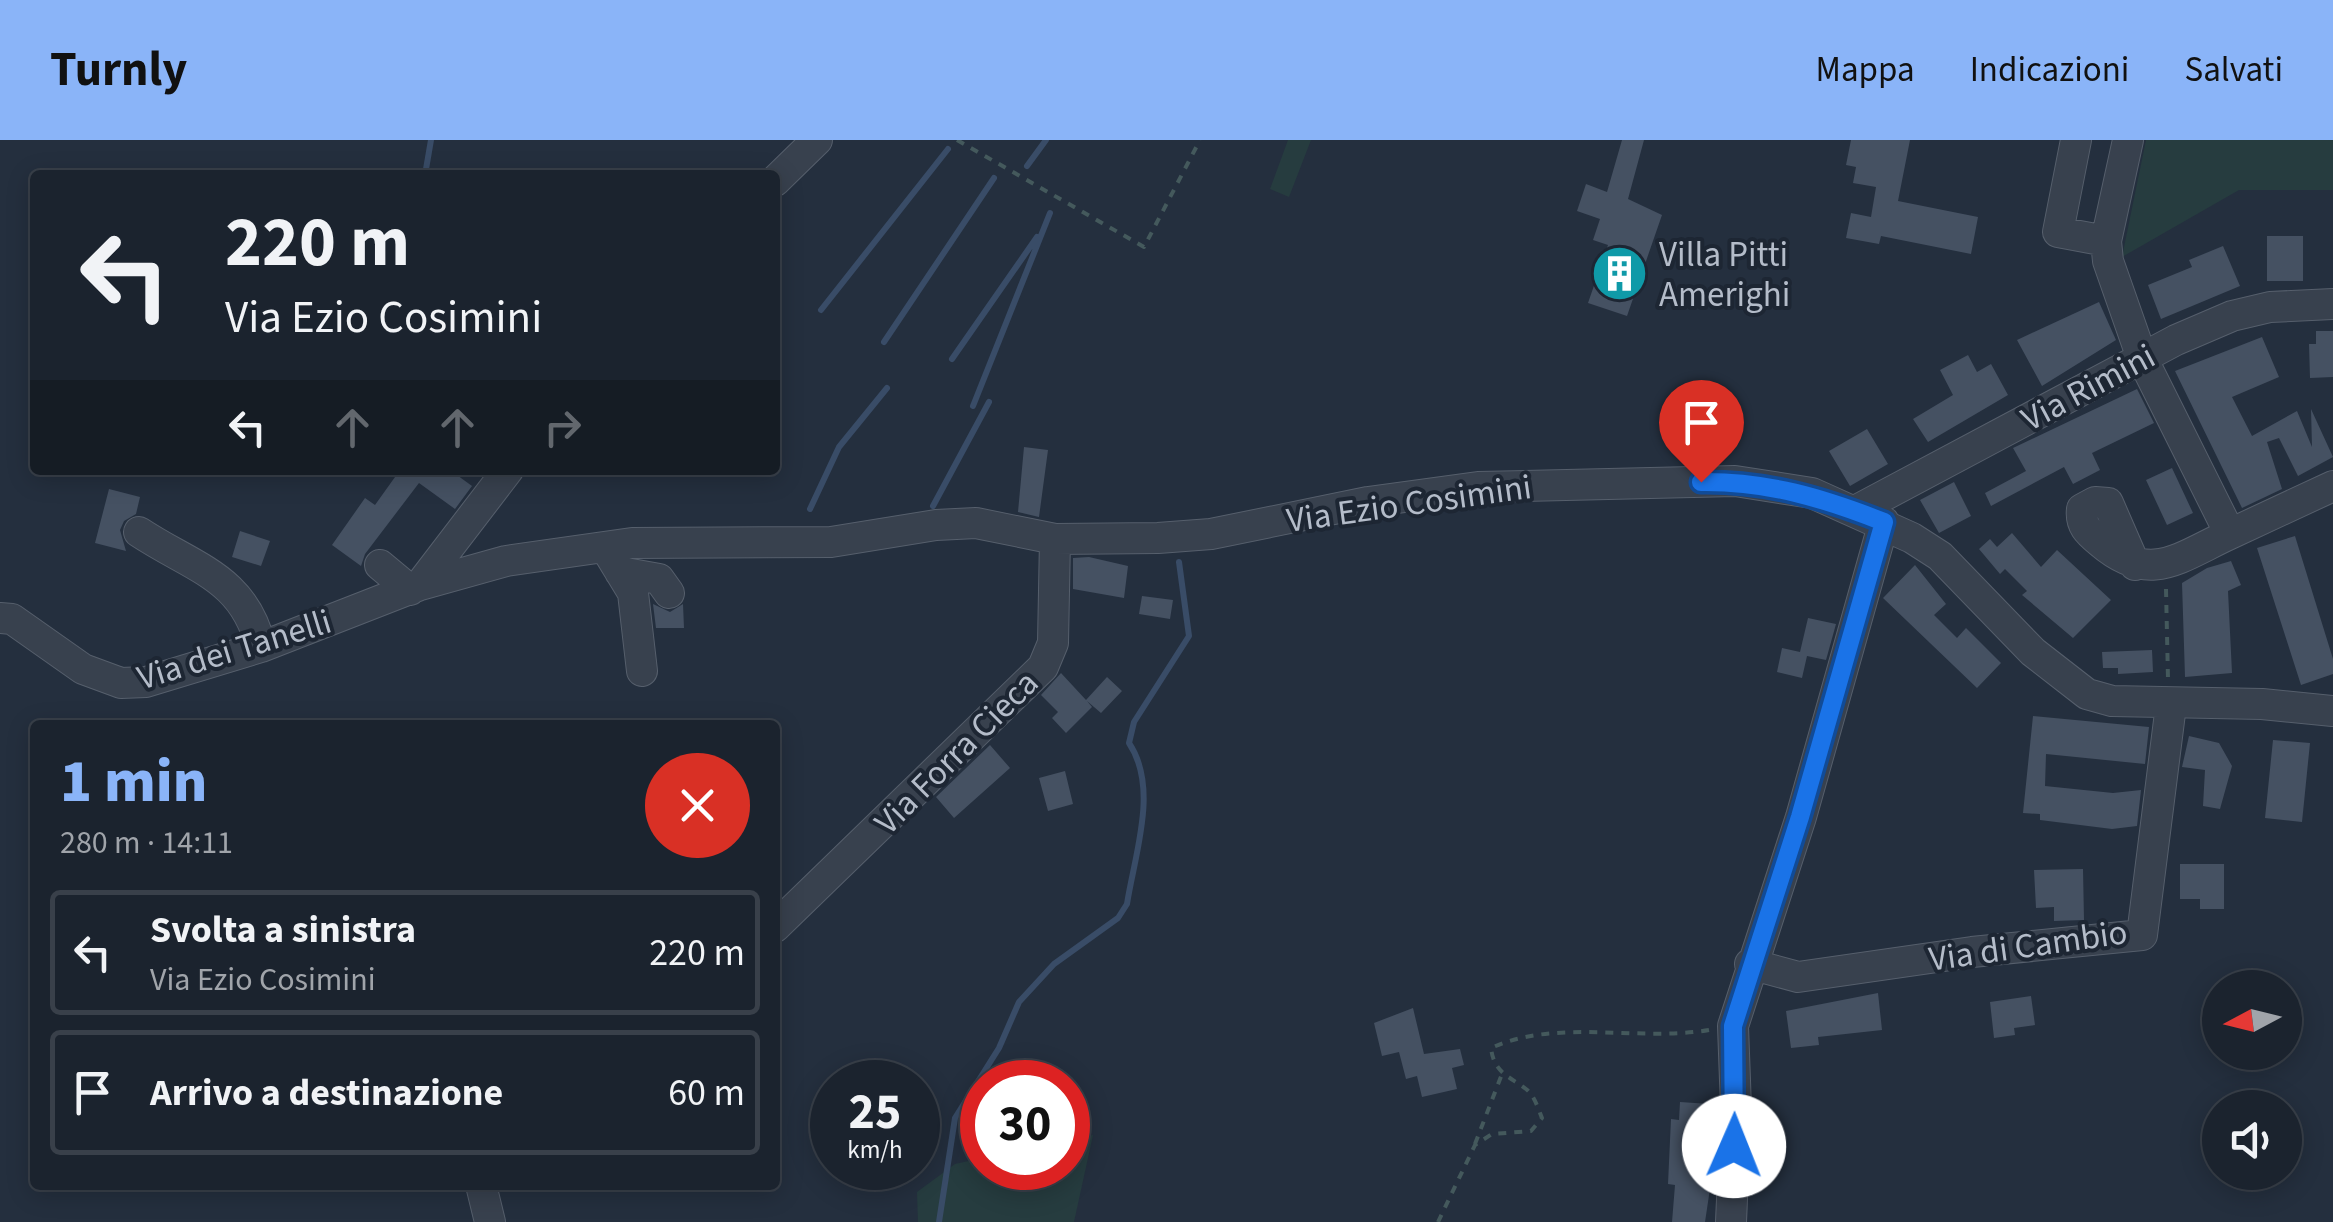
<!DOCTYPE html>
<html lang="it">
<meta charset="utf-8">
<style>
body{margin:0;font-family:"Source Sans 3",sans-serif;background:#242b36;color:#f1f3f6;height:100vh;display:flex;flex-direction:column;font-size:38px;white-space:nowrap}
*{box-sizing:border-box;margin:0}
p{font-size:32px;color:#a0a4aa}
.icon{flex:none;width:55px;height:55px;fill:none;stroke:currentColor;stroke-width:2;stroke-linecap:round;stroke-linejoin:round}
.map{position:relative;flex:1;overflow:hidden}
.side{position:absolute;left:30px;top:580px;width:750px;height:470px;display:flex;flex-direction:column;background:#1b232e;border-radius:10px;box-shadow:0 5px 25px #0003,0 0 0 2px #39404a}
.side>*{flex:none}
.top-card{position:absolute;left:30px;top:30px;width:750px;height:305px;border-radius:10px;box-shadow:0 5px 25px #0003,0 0 0 2px #39404a;background:#1b232e;color:#f1f3f6;overflow:hidden}
.needle{width:65px;rotate:263deg}
.tools{position:absolute;left:2202px;top:830px;display:grid;gap:20px}
.tools a{display:grid;place-items:center;width:100px;height:100px;border-radius:50%;background:#1b232e;box-shadow:0 5px 25px #0003,0 0 0 2px #39404a;font-size:50px}
.speed{position:absolute;left:810px;top:920px;display:flex;gap:20px;font-size:50px;font-weight:700;text-align:center}
.speed>*{display:grid;place-content:center;width:130px;height:130px;border-radius:50%;background:#1b232e;box-shadow:0 5px 25px #0003,0 0 0 2px #39404a;line-height:1}
.speed small{font-size:25px;font-weight:400}
.speed .limit{border:15px solid #d22;background:#fff;color:#111}
.pin{position:absolute;display:grid;place-items:center;width:85px;height:85px;color:#fff;margin:-102px -42px;border-radius:50% 50% 50% 0;rotate:-45deg;box-shadow:0 0 10px #0007}
.pin .icon{rotate:45deg}
.me{position:absolute;width:110px;margin:-55px;rotate:1deg;stroke-linejoin:round;filter:drop-shadow(0 0 8px #0008)}
.turn{display:flex;align-items:center;gap:35px;height:210px;padding:0 30px;font-size:45px}
.turn .icon{width:130px;height:130px;stroke-width:2.5}
.turn b{display:block;font-size:70px;line-height:85px}
.lanes{display:flex;align-items:center;height:95px;padding:0 30px;background:#0003;justify-content:center;gap:50px;direction:ltr}
.lanes .off{opacity:.35}
.round{display:grid;place-items:center;flex:none;width:105px;height:105px;border-radius:52px;background:#242b36}
.overview{display:flex;align-items:center;justify-content:space-between;height:170px;padding:0 30px}
h1{font-size:60px;font-weight:800;line-height:75px;color:#8ab4f8}
ul{padding:0;list-style:none}
li{display:flex;align-items:center;gap:30px;height:125px;margin:0 20px 15px;padding:0 10px;border:5px solid #39404a;border-radius:10px}
li div{flex:1}
li b{display:block;font-size:38px}
li em{font-style:normal}
header{display:flex;align-items:center;gap:60px;box-sizing:border-box;height:140px;padding:0 50px;background:#8ab4f8;color:#111}
header strong{font-size:48px}
nav{display:flex;gap:55px;margin-inline-start:auto;font-size:35px}
.map>svg:first-child{display:block}
.green{fill:#263c3f}
.lines{fill:none;stroke-linecap:round;stroke-linejoin:round}
.stream{stroke:#394c67;stroke-width:6}
.building{fill:#455162}
.minor-casing{stroke:#565f6c;stroke-width:32}
.path{stroke:#44595c;stroke-width:4;stroke-dasharray:8 8;stroke-linecap:butt}
.minor{stroke:#38414e;stroke-width:30}
.route-casing{stroke:#114b97;stroke-width:25}
.route{stroke:#1a73e8;stroke-width:18}
.labels{text-anchor:middle;stroke-width:8;stroke-linejoin:round;paint-order:stroke}
.poi-label{font-size:35px;fill:#b4bcc9;stroke:#1d2633;text-anchor:start}
.street-label{font-size:35px;fill:#b4bcc9;stroke:#1d2633}
</style>
<header>
<strong>Turnly</strong>
<nav><a>Mappa</a><a>Indicazioni</a><a>Salvati</a></nav>
</header>
<div class="map">
<svg width="2333" height="1082" viewBox="0 0 2333 1082">
<rect width="100%" height="100%" fill="#242f3e"/>
<path class="green" d="M1288,0H1311L1289,57L1270,49Z
M2146,0H2333V50H2239L2122,117Z
M1093,995L1074,1082H918L917,1052L955,1024L982,1018V1028H1068V1000Z"/>
<g class="lines">
<path class="stream" d="M1027,26L1046,0
M425,35L431,0
M821,170L948,9
M884,202L994,38
M952,219L1037,97
M973,266L1050,73
M933,366L989,262
M810,369L839,307L887,248
M939,1082L955,978L999,908L1019,862L1054,824L1118,778L1127,764C1135,713 1159,648 1129,603L1134,582L1189,496L1179,422"/>
</g>
<path class="building" d="M1622,0H1644L1628,59L1662,75L1627,176L1588,163L1608,105L1593,100L1600,79L1577,71L1586,44L1607,52Z
M1851,0H1910L1898,61L1978,77L1971,114L1881,96L1879,104L1846,98L1851,73L1871,77L1876,47L1853,43L1856,27L1846,25Z
M2267,96H2303V141H2267Z
M2223,106L2240,146L2161,179L2148,145L2192,127L2189,120Z
M2099,162L2116,200L2042,246L2017,200Z
M2316,191H2333V237L2310,238L2309,204H2316Z
M2262,197L2279,237L2232,257L2252,296L2297,271L2312,307L2311,269L2333,317L2298,336L2279,298L2267,302L2282,349L2242,368L2175,231Z
M1968,215L1977,232L1991,224L2008,255L1928,302L1913,279L1953,255L1940,230Z
M2137,249L2154,283L2092,313L2100,330L2073,344L2064,327L1991,366L1985,353L2026,331L2013,308Z
M1867,289L1888,324L1850,346L1829,311Z
M1024,307L1048,310L1039,377L1018,372Z
M2172,328L2193,373L2167,385L2146,340Z
M400,330H450L472,346L455,369L419,343L365,414L361,426L332,405L365,358L375,365Z
M1954,342L1971,376L1939,393L1920,360Z
M109,349L140,357L136,374L124,381L120,390L126,411L95,403Z
M240,391L270,401L261,426L232,417Z
M2012,393L2041,427L2057,410L2111,460L2073,498L2022,455L2027,451L2005,429L2000,434L1979,409L1990,399L1997,407Z
M2295,396L2333,519V534L2301,545L2257,408Z
M1089,417L1128,426L1124,458L1073,449V418Z
M2231,421L2241,445L2228,451L2232,533L2185,537L2182,443L2207,428Z
M1915,425L1946,464L1934,475L1957,498L1966,488L2001,523L1977,548L1883,458Z
M1142,456L1173,460L1170,479L1139,474Z
M653,464L670,472L683,464L684,488H656Z
M1808,478L1836,484L1826,520L1807,516L1802,538L1777,532L1782,508L1800,512Z
M2152,510L2153,532L2118,534V528H2103L2102,512Z
M1061,533L1086,560L1107,537L1122,551L1101,573L1087,561L1092,567L1066,593L1052,578L1058,572L1041,555Z
M2033,576L2149,587L2145,624L2046,614L2045,646L2113,653L2141,650L2137,686L2112,689L2040,680V674L2023,673Z
M2189,596L2219,603L2232,626L2220,669L2203,666L2205,630L2182,627Z
M2273,600L2310,603L2302,682L2265,678Z
M990,605L1010,628L954,678L936,657Z
M1065,631L1073,664L1048,671L1039,638Z
M2180,724H2224V769H2200V759H2180Z
M2083,729L2084,780L2054,781V767L2036,768L2034,730Z
M1878,853L1882,890L1818,897L1819,905L1791,908L1786,871Z
M2031,856L2035,885L2014,888L2015,895L1994,898L1990,862Z
M1413,868L1424,914L1460,909L1464,925L1452,928L1457,949L1422,957L1417,936L1406,939L1399,912L1382,916L1374,883Z
M1680,962L1710,964L1706,1021L1714,1022L1705,1082H1672L1675,1045L1668,1044L1671,979L1679,980Z"/>
<g class="lines">
<defs>
<path id="minor" d="M2076,0L2058,92L2106,101
M2128,0L2106,101L2108,121L2142,218L2230,394L2333,346
M775,41L817,0
M1855,371L2176,200L2232,176L2270,167L2333,164
M139,392C195,429 244,437 261,507
M605,407L633,453L642,531
M380,425L410,450
M2135,425L2108,363L2095,362L2082,369C2080,385 2088,392 2100,402C2150,445 2178,418 2230,394
M620,432L659,439L669,453
M420,445L508,330
M0,478L12,479L83,529L121,543L146,542L261,507L420,445L506,421L632,403L831,402L936,385L976,383L1055,399L1158,398L1211,394L1368,362L1478,347L1735,341L1812,353L1912,398L1940,416L2033,512L2087,554L2112,561L2262,564L2333,571
M775,787L1043,527L1053,503L1055,399
M1750,824L1798,837L1972,812L2142,795L2171,565
M481,1045L490,1082
M1731,1082L1736,968L1733,886L1801,677L1884,382"/>
</defs>
<use href="#minor" class="minor-casing"/>
<path class="path" d="M957,0L1144,107L1200,0
M2166,449L2168,539
M1475,1004L1502,934
M1438,1082L1475,1005L1492,994L1531,991L1542,978C1538,968 1534,955 1526,949C1509,936 1494,933 1491,908C1556,878 1639,902 1709,890"/>
<use href="#minor" class="minor"/>
</g>
<g class="lines">
<defs>
<path id="route" d="M1701,342C1767,341 1823,358 1884,382L1800,677L1733,886L1734,1006"/>
</defs>
<use href="#route" class="route-casing"/>
<use href="#route" class="route"/>
</g>
<defs>
<symbol id="building-disc" viewBox="-11 -11 22 22"><circle r="9.5" fill="#0f9aa8" stroke="#1d2633"/><path d="M-4-6H4V6H1V3H-1V6H-4ZM-2.5-4.3h1.7v1.8h-1.7ZM.8-4.3h1.7v1.8H.8ZM-2.5-1h1.7V.8h-1.7ZM.8-1h1.7V.8H.8Z" fill="#fff"/></symbol>
</defs>
<g fill-rule="evenodd">
<use href="#building-disc" x="1588" y="102" width="63" height="63"/>
</g>
<g class="labels">
<g class="poi-label">
<text x="1659" y="126">Villa Pitti<tspan x="1659" dy="40">Amerighi</tspan></text>
</g>
<g class="street-label">
<text transform="translate(2088 247) rotate(-28)" y="12">Via Rimini</text>
<text transform="translate(1409 363) rotate(-8)" y="12">Via Ezio Cosimini</text>
<text transform="translate(234 509) rotate(-17)" y="12">Via dei Tanelli</text>
<text transform="translate(956 612) rotate(-45)" y="12">Via Forra Cieca</text>
<text transform="translate(2028 805) rotate(-8)" y="12">Via di Cambio</text>
</g>
</g>
</svg>
<div class="tools">
<a><svg class="needle" viewBox="-14 -14 28 28"><path d="M0-13l5 13h-10z" fill="#e53935"/><path d="M0 13l5-13h-10z" fill="#a0a4aa"/></svg></a>
<a><svg class="icon" aria-label="sound" viewBox="0 0 24 24"><path d="M4 9h4l5-4v14l-5-4H4zM17 9q2 3 0 6"/></svg></a>
</div>
<div class="speed"><div>25<small>km/h</small></div><div class="limit">30</div></div>
<div class="pin" style="left:1701px;top:342px;background:#d93025"><svg class="icon" aria-label="arrive" viewBox="0 0 24 24"><path d="M6 21V4h12l-3 4 3 4H6"/></svg></div>
<svg class="me" style="left:1734px;top:1006px" viewBox="-20 -20 40 40"><circle r="19" fill="#fff"/><path d="M0-13L10 11 0 6-10 11z" fill="#1a73e8"/></svg>
<div class="top-card">
<div class="turn"><svg class="icon" aria-label="left" viewBox="0 0 24 24"><path d="M17 20v-9H6M10 6l-5 5 5 5"/></svg><div><b>220 m</b>Via Ezio Cosimini</div></div>
<div class="lanes"><svg class="icon" aria-label="left" viewBox="0 0 24 24"><path d="M17 20v-9H6M10 6l-5 5 5 5"/></svg><svg class="icon off" aria-label="ahead" viewBox="0 0 24 24"><path d="M12 20V5M6 11l6-6 6 6"/></svg><svg class="icon off" aria-label="ahead" viewBox="0 0 24 24"><path d="M12 20V5M6 11l6-6 6 6"/></svg><svg class="icon off" aria-label="right" viewBox="0 0 24 24"><path d="M7 20v-9h11M14 6l5 5-5 5"/></svg></div>
</div>
<section class="side">
<div class="overview"><div><h1>1 min</h1><p>280 m · 14:11</p></div><a class="round" style="background:#d93025;color:#fff"><svg class="icon" aria-label="close" viewBox="0 0 24 24"><path d="M6 6l12 12M18 6L6 18"/></svg></a></div>
<ul>
<li><svg class="icon" aria-label="left" viewBox="0 0 24 24"><path d="M17 20v-9H6M10 6l-5 5 5 5"/></svg><div><b>Svolta a sinistra</b><p>Via Ezio Cosimini</p></div><em>220 m</em></li>
<li><svg class="icon" aria-label="arrive" viewBox="0 0 24 24"><path d="M6 21V4h12l-3 4 3 4H6"/></svg><div><b>Arrivo a destinazione</b></div><em>60 m</em></li>
</ul>
</section>
</div>
